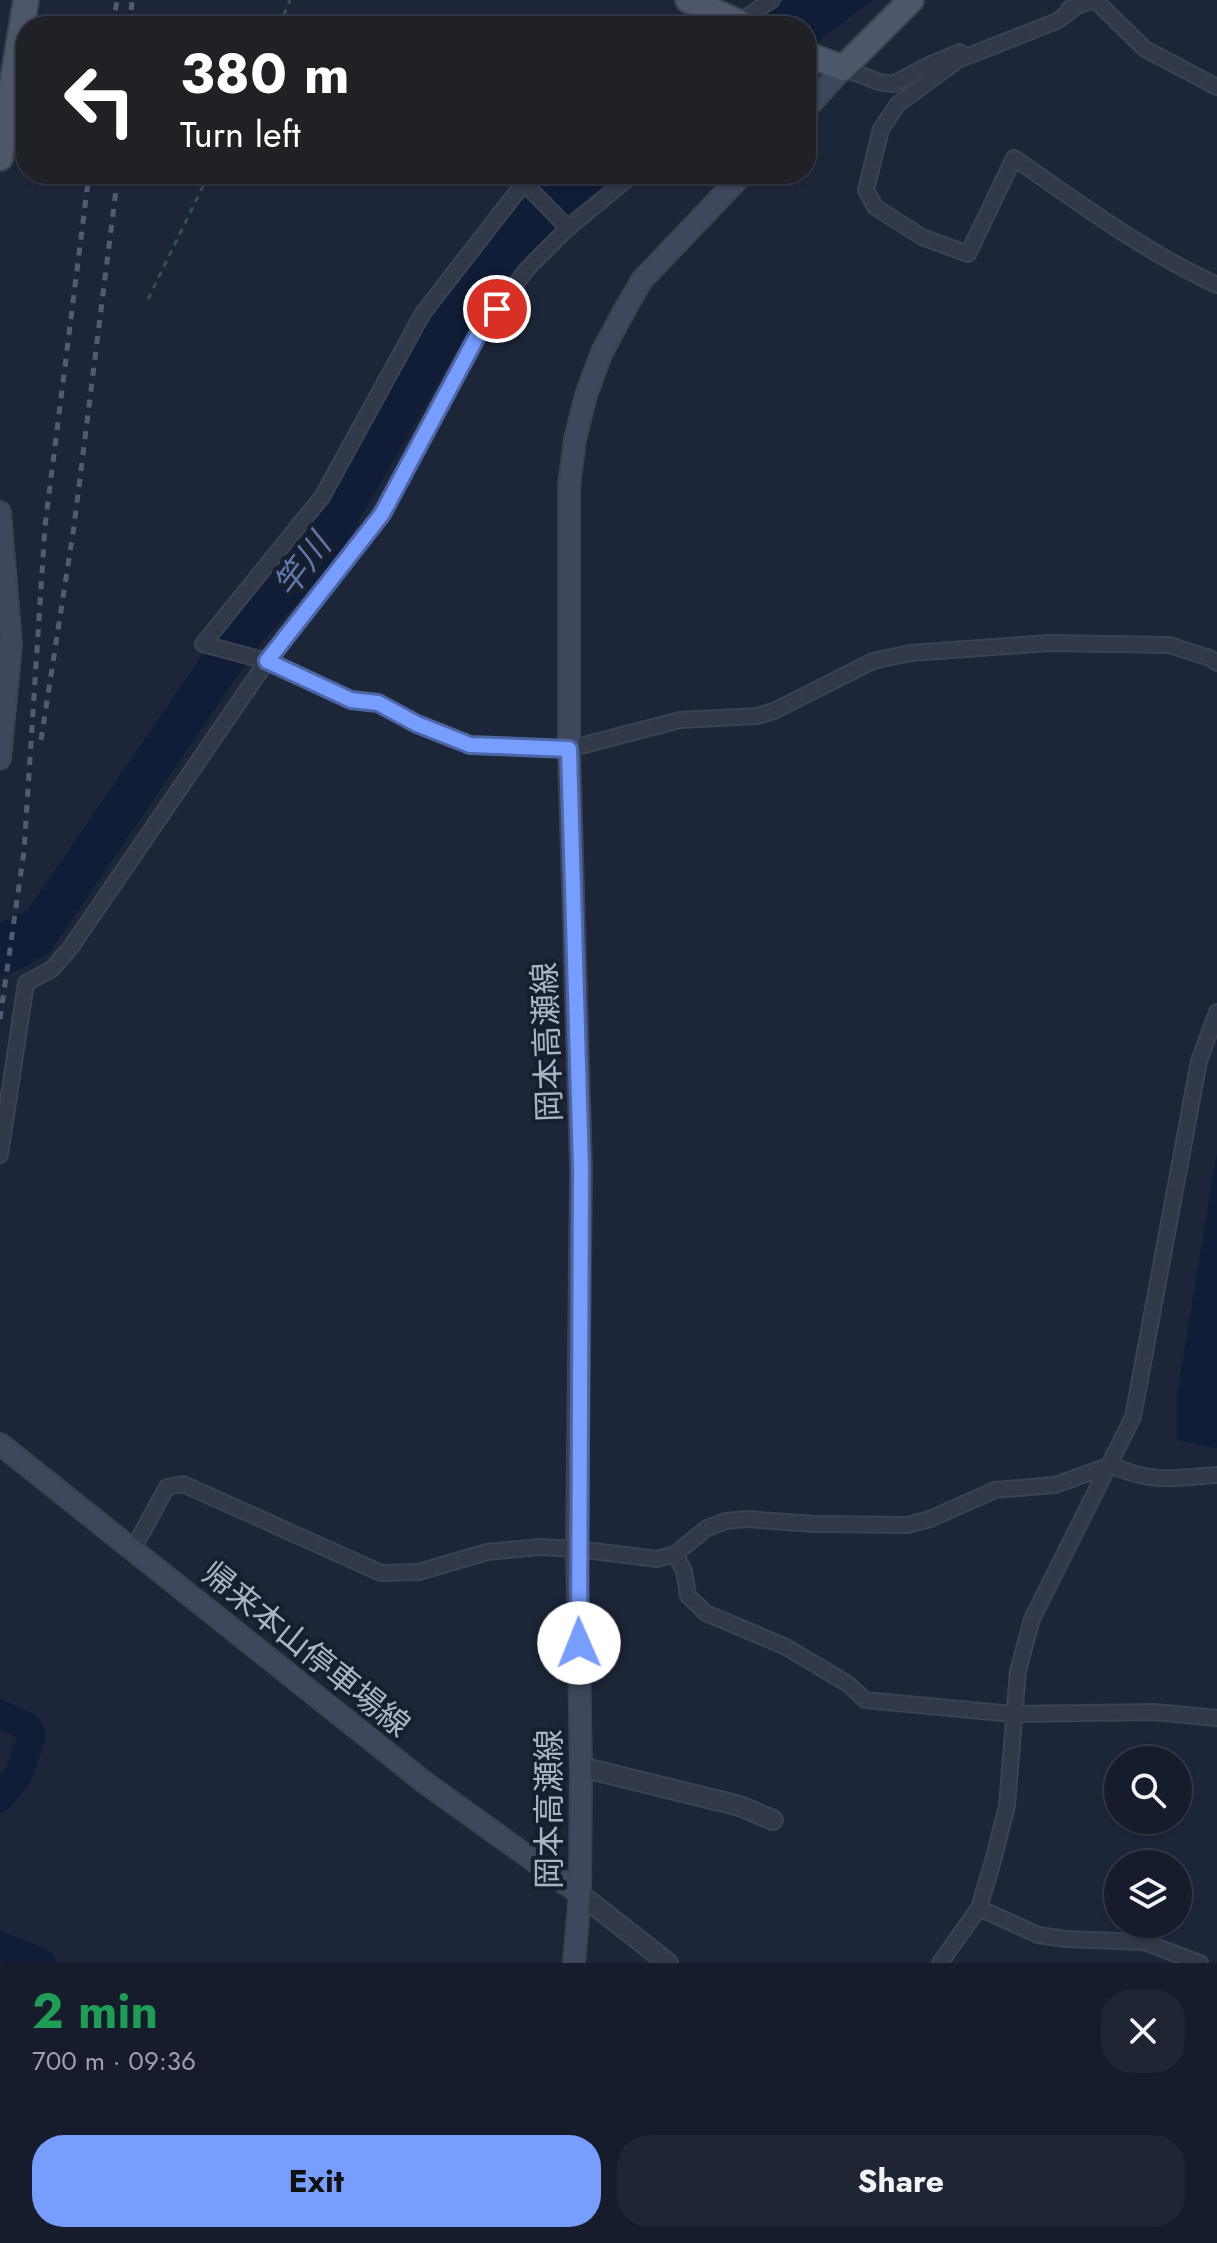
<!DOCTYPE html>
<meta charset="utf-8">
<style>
body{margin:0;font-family:Jost,"Noto Sans JP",sans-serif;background:#1f2533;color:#f1f3f6;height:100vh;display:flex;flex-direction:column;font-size:30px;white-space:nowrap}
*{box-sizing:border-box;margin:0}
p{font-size:26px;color:#9ea1a9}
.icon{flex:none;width:44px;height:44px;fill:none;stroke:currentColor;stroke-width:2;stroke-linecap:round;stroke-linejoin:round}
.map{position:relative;height:1963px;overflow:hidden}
.side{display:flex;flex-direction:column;background:#161c2b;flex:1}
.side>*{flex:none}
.guide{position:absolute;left:16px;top:16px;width:800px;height:168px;border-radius:32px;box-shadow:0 2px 6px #0004,0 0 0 2px #353a47;background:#202124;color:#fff;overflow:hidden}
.buttons{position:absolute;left:1104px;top:1746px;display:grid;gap:16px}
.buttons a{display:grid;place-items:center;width:88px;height:88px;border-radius:50%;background:#161c2b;box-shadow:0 2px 6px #0004,0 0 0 2px #353a47;font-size:40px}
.pin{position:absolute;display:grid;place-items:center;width:68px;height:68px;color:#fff;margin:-34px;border:4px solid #fff;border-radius:50%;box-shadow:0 2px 8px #0007}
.me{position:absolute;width:88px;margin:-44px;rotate:359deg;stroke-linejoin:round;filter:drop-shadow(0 0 6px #0008)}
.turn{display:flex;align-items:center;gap:28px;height:168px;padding:0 32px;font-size:36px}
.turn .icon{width:104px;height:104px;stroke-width:2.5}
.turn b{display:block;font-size:56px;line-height:68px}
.round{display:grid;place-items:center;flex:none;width:84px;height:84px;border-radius:32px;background:#1f2533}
.summary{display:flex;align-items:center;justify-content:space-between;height:136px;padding:0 32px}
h1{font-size:48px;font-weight:700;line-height:60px;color:#1e9e55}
.action{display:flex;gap:16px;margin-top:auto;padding:16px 32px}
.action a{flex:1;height:92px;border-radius:32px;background:#779eff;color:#111;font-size:32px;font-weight:700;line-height:92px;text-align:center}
.action a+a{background:#1f2533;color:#f1f3f6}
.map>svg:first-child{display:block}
.water{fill:#111c36}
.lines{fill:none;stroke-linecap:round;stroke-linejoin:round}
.river{stroke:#111c36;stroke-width:28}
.minor-casing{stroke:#3b4252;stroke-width:18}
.tertiary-casing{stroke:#3b4252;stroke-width:22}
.secondary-casing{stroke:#3b4252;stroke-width:24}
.primary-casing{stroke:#3b4252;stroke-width:28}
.path{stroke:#384e52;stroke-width:3;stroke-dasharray:6 6;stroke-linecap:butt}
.minor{stroke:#313949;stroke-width:14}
.tertiary{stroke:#313949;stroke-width:18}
.secondary{stroke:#3e475c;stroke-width:20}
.primary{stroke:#4e5769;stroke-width:24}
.rail{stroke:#525c71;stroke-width:5;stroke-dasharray:8 8;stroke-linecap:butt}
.route-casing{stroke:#4d67a6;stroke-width:20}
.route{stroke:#779eff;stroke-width:14}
.labels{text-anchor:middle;stroke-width:8;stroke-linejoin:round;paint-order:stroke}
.street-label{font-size:32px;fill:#abb3c6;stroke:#171e2d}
.water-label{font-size:34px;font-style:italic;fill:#5f78aa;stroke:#171e2d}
</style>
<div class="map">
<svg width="1217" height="1963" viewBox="0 0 1217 1963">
<rect width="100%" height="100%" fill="#1d2639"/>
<path class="water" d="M785,0H873L806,50V26H745Z
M544,174H621L563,218L560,226L476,317L340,554L253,653L50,952L23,968L0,977V923L27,911L205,651L329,497L414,341L533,182Z
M1217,1153V1448L1177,1440V1395Z"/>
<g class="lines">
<path class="river" d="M0,1714L27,1726L32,1736L18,1775L0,1798
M0,1945L42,1963"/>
<defs>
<path id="minor" d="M1095,0L1145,49L1217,87
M1077,6L1057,21L958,60L898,104L881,129L866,190L875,207L922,237L968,254L1014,158C1079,203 1145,252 1217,285
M1069,9L1093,0
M736,24L772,0
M843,68L879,82L893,84L931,64L960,52
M534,174L524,183L423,313L322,497L203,644L267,661L351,700L378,703L417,724L470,745L569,749L680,720L757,716L774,711L873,661L910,653L1049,643L1169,645L1210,658L1217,663
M524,183L568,228
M0,1155L26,983L52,969L71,947L267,661L382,514L481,329L528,268L568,228L633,174
M133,1549L167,1487L183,1484L381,1573L419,1572L487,1552L539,1547L577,1549L657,1559L675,1554L707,1528L726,1521L746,1519L814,1524L908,1525L930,1519L995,1490L1055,1485L1111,1465C1153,1484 1172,1478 1217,1475
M675,1554L684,1571L688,1596L706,1613L786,1647L848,1684L865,1700L1013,1714L1154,1712L1217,1718
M979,1908L1038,1935L1066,1939L1144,1942L1200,1963
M940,1963L979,1908L993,1861L1007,1806L1018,1671L1032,1619L1133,1417L1199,1061L1217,1012"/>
<path id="tertiary" d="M581,1767L740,1806L773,1820
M580,1894L668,1963"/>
<path id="secondary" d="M806,109L843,68
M0,512L11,644L0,759
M0,1444L424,1782L580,1894
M574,1963L580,1894L581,1767L577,1549L581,1169L569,749V487L575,439L586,395L602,352L623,313L642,280L743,174"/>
<path id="primary" d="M688,0L747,26
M806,54L843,68L911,0
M0,158L26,0"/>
</defs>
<use href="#minor" class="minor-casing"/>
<use href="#tertiary" class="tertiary-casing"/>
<use href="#secondary" class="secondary-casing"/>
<use href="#primary" class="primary-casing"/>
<path class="path" d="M279,26L290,0
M148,299L209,174"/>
<use href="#minor" class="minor"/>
<use href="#tertiary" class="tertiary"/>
<use href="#secondary" class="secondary"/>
<use href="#primary" class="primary"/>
<path class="rail" d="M113,26L117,0
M130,26L132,0
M41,740L74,526L118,174
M0,1019L24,851L45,526L89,174"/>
</g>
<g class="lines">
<defs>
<path id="route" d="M497,309L481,329L382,514L267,661L351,700L378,703L417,724L470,745L569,749L581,1169L579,1643"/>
</defs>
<use href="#route" class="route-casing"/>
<use href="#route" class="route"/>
</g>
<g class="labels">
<g class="street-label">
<text transform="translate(547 1042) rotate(-92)" y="11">岡本高瀬線</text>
<text transform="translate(306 1649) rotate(39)" y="11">帰来本山停車場線</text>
<text transform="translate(549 1809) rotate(-90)" y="11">岡本高瀬線</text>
</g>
<g class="water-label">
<text transform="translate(302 565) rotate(-53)" y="12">竿川</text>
</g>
</g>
</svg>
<div class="buttons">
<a><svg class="icon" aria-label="search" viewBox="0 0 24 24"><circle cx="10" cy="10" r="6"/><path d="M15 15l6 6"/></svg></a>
<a><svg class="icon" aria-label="layers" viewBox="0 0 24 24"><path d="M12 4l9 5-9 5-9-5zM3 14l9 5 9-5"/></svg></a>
</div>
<div class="pin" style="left:497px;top:309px;background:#d93025"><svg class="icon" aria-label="arrive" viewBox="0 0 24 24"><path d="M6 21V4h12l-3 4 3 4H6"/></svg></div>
<svg class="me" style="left:579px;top:1643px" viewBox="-20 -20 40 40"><circle r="19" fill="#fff"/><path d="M0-13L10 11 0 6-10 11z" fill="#779eff"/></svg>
<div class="guide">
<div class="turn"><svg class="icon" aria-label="left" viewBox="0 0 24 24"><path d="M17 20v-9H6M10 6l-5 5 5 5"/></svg><div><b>380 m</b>Turn left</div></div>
</div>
</div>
<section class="side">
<div class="summary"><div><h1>2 min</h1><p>700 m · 09:36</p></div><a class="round"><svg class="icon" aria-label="close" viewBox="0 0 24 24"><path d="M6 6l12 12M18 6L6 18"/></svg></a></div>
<div class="action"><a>Exit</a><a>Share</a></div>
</section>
